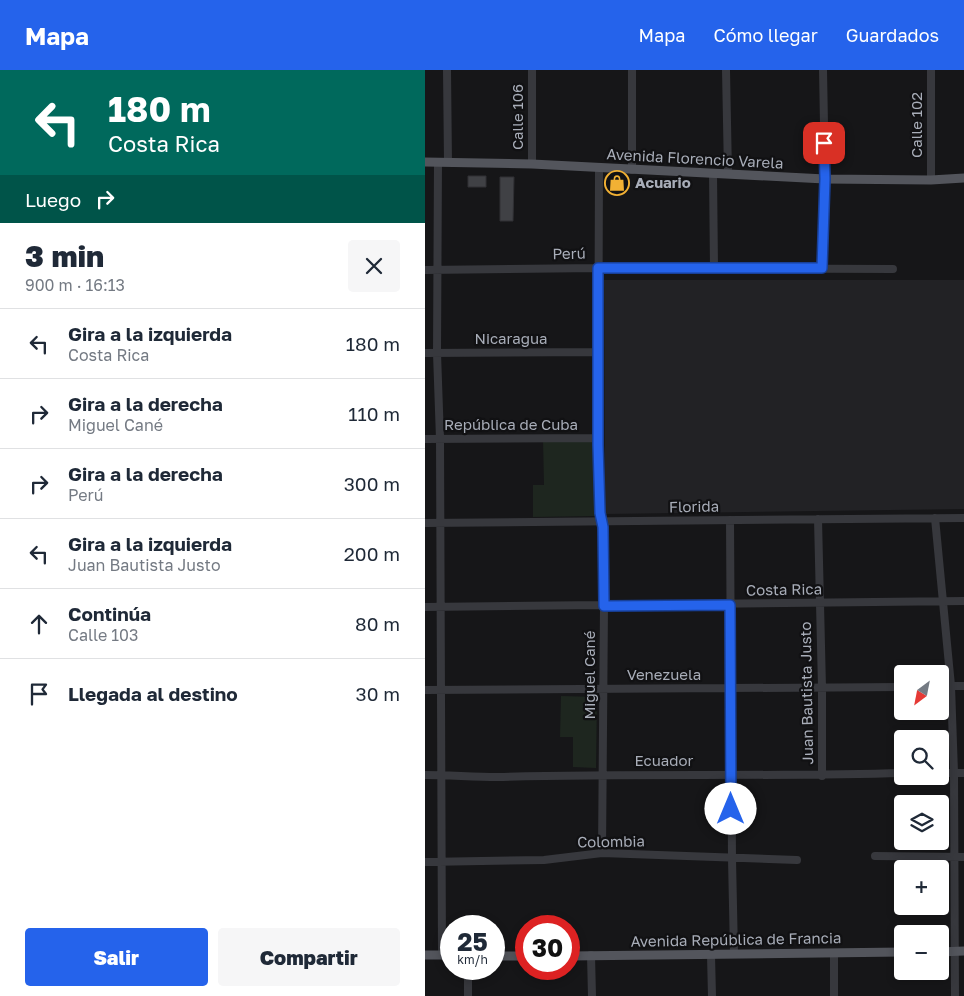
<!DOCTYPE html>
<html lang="es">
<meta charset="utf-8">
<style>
body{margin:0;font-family:"Golos Text",sans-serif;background:#f6f6f7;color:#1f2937;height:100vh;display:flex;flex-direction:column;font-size:19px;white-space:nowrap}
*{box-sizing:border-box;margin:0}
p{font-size:16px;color:#747a83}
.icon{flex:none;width:28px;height:28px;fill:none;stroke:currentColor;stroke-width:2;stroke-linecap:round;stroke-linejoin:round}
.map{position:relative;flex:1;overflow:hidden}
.panel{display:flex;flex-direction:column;background:#fff;width:425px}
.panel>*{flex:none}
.top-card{background:#00695c;color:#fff;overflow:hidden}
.needle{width:32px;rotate:212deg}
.tools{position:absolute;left:469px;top:595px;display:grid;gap:10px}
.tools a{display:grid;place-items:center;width:55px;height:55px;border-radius:5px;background:#fff;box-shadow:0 2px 8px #0003;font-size:25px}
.speed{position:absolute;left:15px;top:845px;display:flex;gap:10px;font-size:25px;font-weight:700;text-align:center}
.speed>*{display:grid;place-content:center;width:65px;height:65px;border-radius:50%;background:#fff;box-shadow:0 2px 8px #0003;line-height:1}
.speed small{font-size:12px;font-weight:400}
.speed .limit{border:8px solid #d22;background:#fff;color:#111}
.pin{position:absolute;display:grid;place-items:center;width:42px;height:42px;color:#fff;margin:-21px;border-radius:10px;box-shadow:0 2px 8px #0006}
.me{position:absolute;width:55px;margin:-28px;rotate:0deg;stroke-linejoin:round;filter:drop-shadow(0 0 4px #0008)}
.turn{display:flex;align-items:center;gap:18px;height:105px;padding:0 25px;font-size:22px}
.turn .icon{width:65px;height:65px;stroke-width:2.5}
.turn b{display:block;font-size:35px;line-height:42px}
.then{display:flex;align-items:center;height:48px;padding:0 25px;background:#0003;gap:10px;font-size:19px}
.round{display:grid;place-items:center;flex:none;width:52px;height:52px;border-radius:5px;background:#f6f6f7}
.summary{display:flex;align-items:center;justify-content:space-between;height:85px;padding:0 25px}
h1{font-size:30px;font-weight:800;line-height:38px}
.button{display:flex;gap:10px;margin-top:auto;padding:10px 25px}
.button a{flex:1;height:58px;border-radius:5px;background:#2563eb;color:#fff;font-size:20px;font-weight:800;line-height:58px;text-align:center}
.button a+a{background:#f6f6f7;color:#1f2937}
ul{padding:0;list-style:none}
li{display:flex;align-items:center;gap:15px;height:70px;padding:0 25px;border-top:1px solid #e0e1e3}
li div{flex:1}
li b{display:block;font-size:19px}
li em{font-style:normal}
header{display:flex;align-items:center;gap:30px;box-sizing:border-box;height:70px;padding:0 25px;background:#2563eb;color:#fff}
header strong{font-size:24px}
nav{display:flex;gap:28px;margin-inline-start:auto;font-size:18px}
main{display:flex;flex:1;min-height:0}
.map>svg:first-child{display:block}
.built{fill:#222225}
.green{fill:#1e261f}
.building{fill:#404145;stroke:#303034}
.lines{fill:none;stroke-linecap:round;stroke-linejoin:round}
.minor{stroke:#37383d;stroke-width:8}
.major{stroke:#53555c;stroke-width:9}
.route-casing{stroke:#184099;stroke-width:12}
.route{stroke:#2563eb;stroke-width:9}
.labels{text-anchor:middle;stroke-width:4.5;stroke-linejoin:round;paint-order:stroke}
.street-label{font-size:15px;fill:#a8adb8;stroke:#111113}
.poi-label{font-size:15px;font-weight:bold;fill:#a8adb8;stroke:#111113;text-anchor:start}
</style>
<header>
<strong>Mapa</strong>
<nav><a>Mapa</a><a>Cómo llegar</a><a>Guardados</a></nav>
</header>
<main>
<section class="panel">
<div class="top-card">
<div class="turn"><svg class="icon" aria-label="left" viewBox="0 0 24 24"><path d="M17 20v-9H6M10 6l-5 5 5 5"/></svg><div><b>180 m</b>Costa Rica</div></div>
<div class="then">Luego<svg class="icon" aria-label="right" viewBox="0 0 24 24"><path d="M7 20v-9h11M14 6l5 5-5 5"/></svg></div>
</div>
<div class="summary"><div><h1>3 min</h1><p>900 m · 16:13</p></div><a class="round"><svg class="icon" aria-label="close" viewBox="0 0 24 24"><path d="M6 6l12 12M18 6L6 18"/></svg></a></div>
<ul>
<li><svg class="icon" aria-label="left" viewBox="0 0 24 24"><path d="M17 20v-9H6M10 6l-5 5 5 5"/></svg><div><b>Gira a la izquierda</b><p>Costa Rica</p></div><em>180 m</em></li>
<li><svg class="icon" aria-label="right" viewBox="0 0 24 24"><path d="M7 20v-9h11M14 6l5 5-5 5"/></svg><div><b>Gira a la derecha</b><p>Miguel Cané</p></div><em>110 m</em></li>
<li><svg class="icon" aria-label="right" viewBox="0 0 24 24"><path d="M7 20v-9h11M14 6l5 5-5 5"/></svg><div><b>Gira a la derecha</b><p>Perú</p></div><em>300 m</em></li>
<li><svg class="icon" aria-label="left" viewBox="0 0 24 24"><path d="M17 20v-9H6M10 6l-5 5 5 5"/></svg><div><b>Gira a la izquierda</b><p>Juan Bautista Justo</p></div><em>200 m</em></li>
<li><svg class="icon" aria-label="ahead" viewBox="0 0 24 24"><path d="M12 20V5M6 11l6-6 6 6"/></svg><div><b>Continúa</b><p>Calle 103</p></div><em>80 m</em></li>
<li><svg class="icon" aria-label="arrive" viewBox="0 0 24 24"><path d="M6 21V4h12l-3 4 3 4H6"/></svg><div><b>Llegada al destino</b></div><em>30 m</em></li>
</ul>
<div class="button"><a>Salir</a><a>Compartir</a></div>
</section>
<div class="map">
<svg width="539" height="926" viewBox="0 0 539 926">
<rect width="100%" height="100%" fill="#161618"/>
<path class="built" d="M179,210H539V439L180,444Z"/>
<path class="green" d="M118,369L169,370L171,446L108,447V415H119Z
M136,626L172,627L171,698L148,697V667H135Z"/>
<path class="building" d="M43,106H61V117H43Z
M75,107H89L88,151H75Z
M192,110H204V116H186Z"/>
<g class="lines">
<path class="minor" d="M22,0L23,92
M107,0V94
M207,0V100
M301,0L303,103
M13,92L12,283L15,369L17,885
M174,98L173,368L175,443L178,457L179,536L177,783
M288,103L289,198
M506,110V0
M397,198L400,109L398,0
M0,200L173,198L468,199
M0,283L173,282
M0,369L173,368
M510,448L526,616L529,703L530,926
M393,449L397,618V706
M305,450L307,789L309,883
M0,453L539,448
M0,537L539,531
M515,616H539
M0,620L478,617
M515,703H539
M0,705C24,705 48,707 72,707C207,703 342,707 478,703
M450,786L539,787
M0,792L119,790L177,783L372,790
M166,885L167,926
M286,885L287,926
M43,899V926
M409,926V883"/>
<path class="major" d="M0,92L107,94L400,109L506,110L539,108
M515,882L539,881
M0,885H26
M69,886H101
M144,886L478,882"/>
</g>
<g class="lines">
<defs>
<path id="route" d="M306,739L305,535L179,536L178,457L175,443L173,375V198H397L400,109L399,73"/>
</defs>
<use href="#route" class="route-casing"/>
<use href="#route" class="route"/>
</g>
<defs>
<symbol id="shop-ring" viewBox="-11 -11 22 22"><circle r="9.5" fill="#111113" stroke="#f2b134" stroke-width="1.5"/><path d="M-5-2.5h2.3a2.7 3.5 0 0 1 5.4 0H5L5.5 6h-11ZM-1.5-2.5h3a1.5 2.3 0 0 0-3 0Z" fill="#f2b134"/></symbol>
</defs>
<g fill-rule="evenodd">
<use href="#shop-ring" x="178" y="99" width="28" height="28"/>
</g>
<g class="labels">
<g class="street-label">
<text transform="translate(93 47) rotate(-90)" y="5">Calle 106</text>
<text transform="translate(492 55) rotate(-90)" y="5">Calle 102</text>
<text transform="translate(270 89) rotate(3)" y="5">Avenida Florencio Varela</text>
<text transform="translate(144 184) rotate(-1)" y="5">Perú</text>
<text x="86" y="274">Nicaragua</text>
<text x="86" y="360">República de Cuba</text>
<text transform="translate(269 437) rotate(-1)" y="5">Florida</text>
<text transform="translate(359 520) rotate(-1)" y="5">Costa Rica</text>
<text transform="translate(165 605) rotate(-90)" y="5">Miguel Cané</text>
<text x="239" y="610">Venezuela</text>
<text transform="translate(382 623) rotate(-91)" y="5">Juan Bautista Justo</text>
<text x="239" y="696">Ecuador</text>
<text transform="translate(186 772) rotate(-1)" y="5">Colombia</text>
<text transform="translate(311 870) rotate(-1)" y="5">Avenida República de Francia</text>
</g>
<g class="poi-label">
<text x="210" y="118">Acuario</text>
</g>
</g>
</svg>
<div class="tools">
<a><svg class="needle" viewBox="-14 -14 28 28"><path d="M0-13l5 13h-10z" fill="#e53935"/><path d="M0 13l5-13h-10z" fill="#747a83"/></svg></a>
<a><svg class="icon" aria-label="search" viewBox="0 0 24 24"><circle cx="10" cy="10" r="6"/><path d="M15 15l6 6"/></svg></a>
<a><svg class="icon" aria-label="layers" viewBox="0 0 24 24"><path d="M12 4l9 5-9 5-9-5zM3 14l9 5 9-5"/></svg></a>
<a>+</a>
<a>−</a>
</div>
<div class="speed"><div>25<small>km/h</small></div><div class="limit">30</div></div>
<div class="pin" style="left:399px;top:73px;background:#d93025"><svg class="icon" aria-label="arrive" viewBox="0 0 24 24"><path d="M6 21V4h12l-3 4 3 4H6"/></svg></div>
<svg class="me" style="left:306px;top:739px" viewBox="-20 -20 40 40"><circle r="19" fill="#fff"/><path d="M0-13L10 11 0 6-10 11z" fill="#2563eb"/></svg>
</div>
</main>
